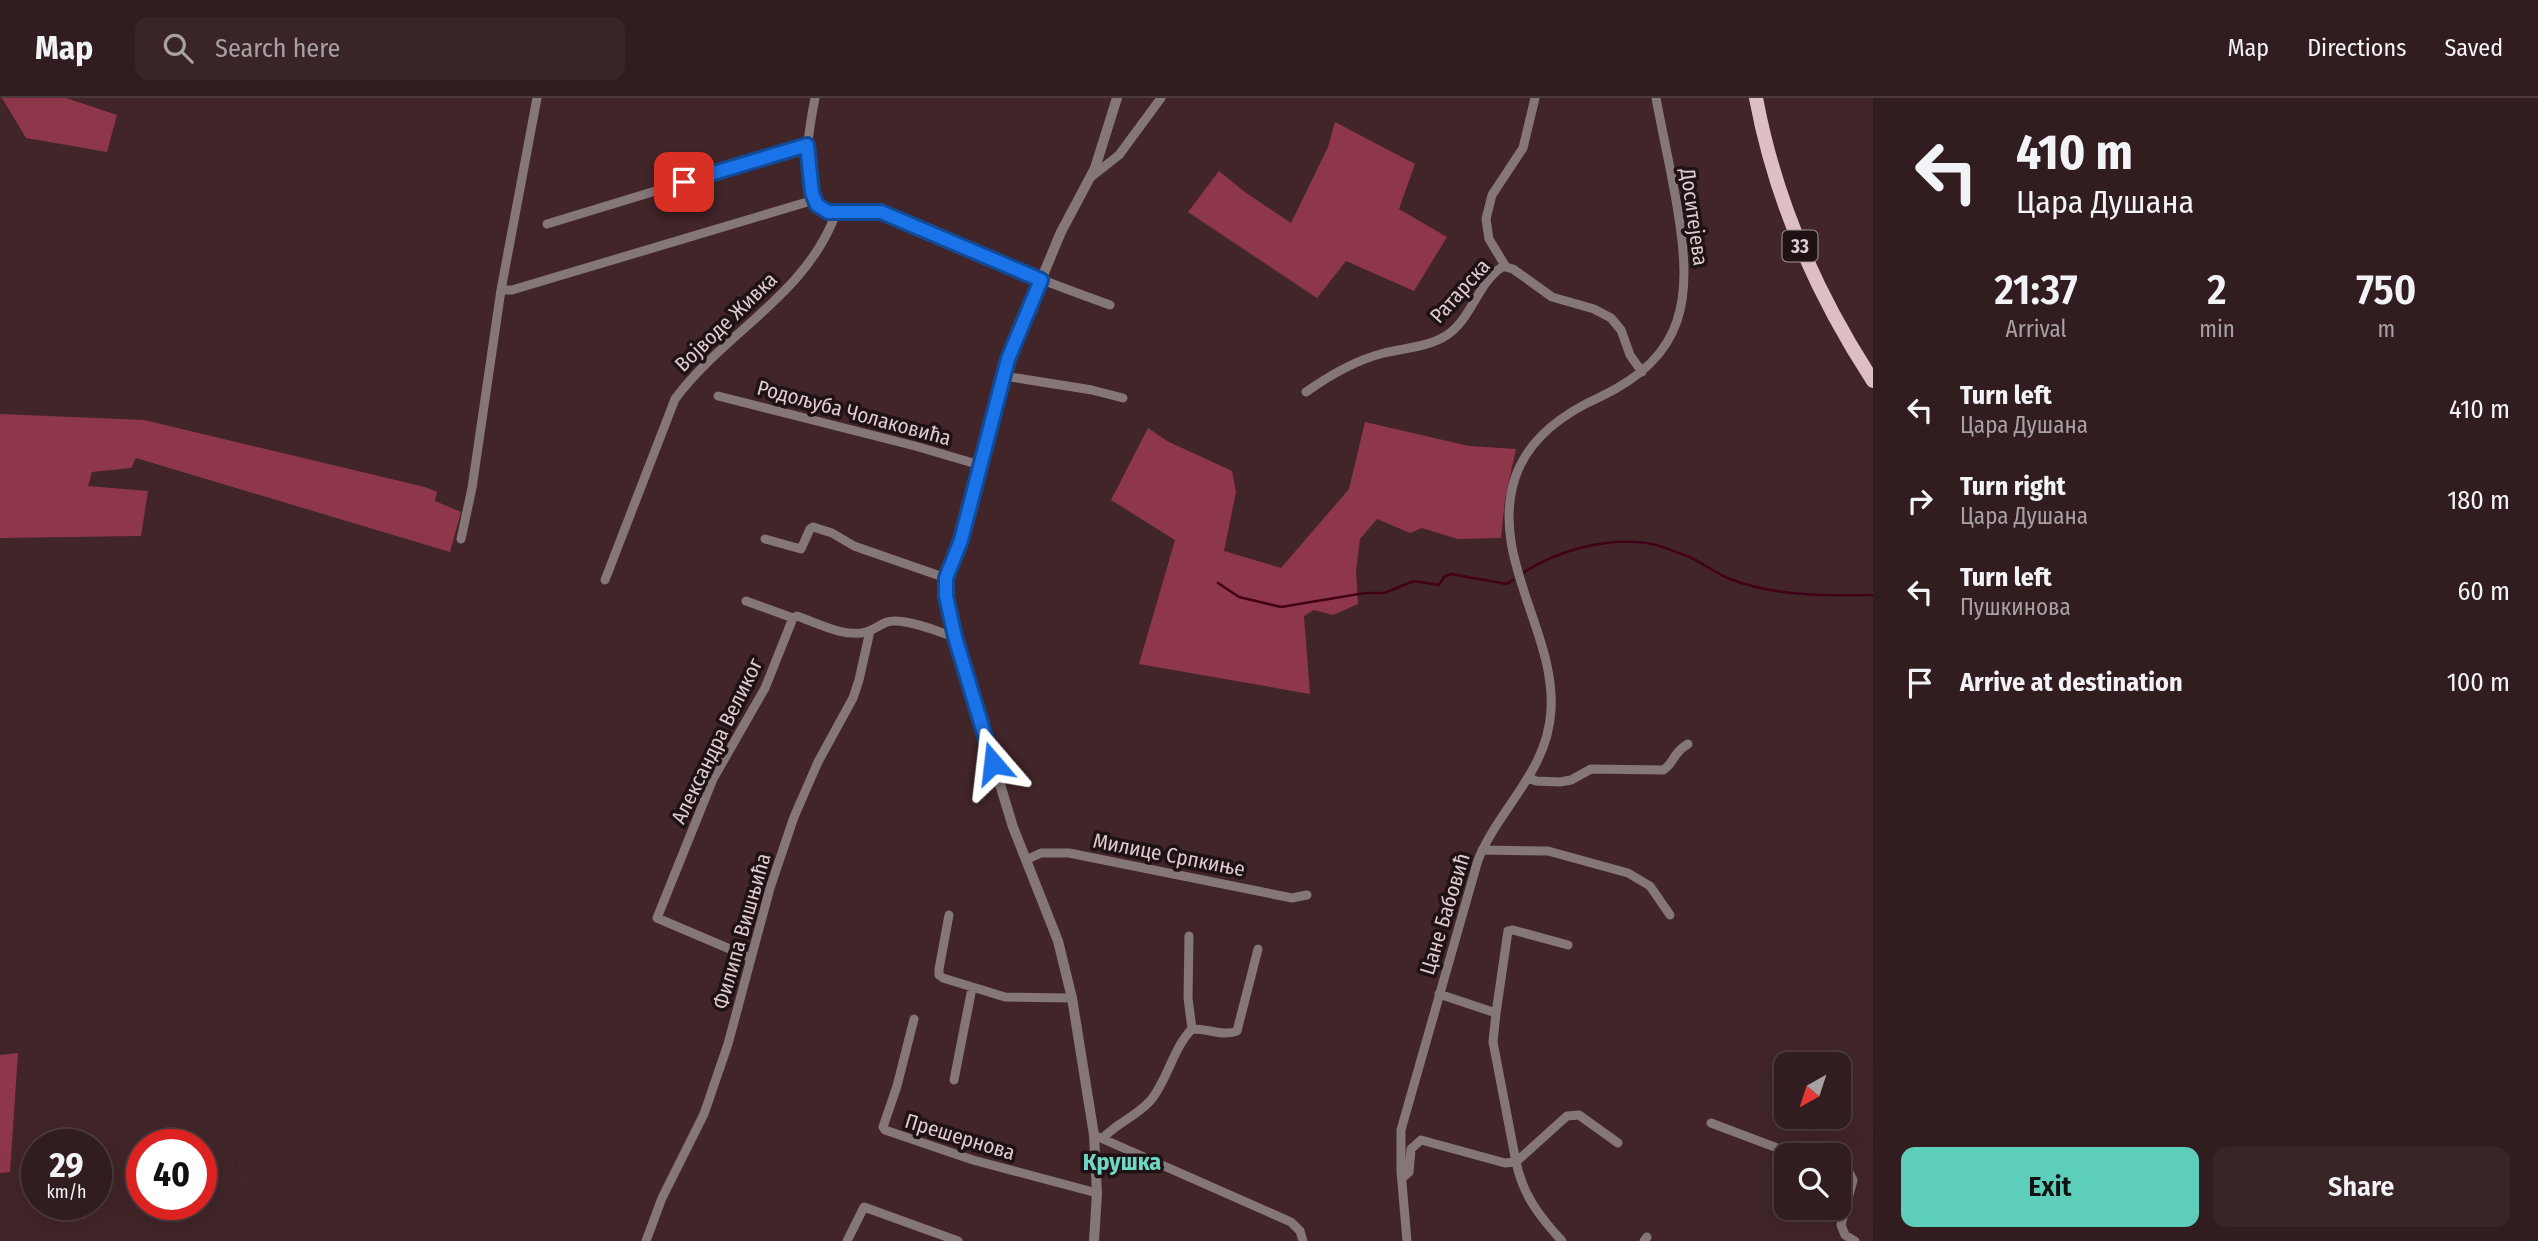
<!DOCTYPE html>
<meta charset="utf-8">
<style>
body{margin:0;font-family:"Fira Sans Condensed",sans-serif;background:#392528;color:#f1f3f6;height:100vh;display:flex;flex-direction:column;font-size:26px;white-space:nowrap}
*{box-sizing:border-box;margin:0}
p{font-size:23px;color:#a8a1a4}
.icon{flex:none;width:38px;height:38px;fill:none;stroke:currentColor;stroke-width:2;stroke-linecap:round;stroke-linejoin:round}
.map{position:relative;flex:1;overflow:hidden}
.side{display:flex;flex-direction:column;background:#311c1f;width:665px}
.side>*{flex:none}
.guide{background:#311c1f;color:#f1f3f6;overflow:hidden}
.needle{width:46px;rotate:219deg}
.fabs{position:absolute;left:1774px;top:954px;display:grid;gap:14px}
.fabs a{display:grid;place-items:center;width:77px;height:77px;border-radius:14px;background:#311c1f;box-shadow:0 7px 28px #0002,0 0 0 2px #4c3a3d;font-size:35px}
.speed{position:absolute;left:21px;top:1031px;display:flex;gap:14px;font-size:35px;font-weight:700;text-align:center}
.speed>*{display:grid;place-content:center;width:91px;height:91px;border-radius:50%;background:#311c1f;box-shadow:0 7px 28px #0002,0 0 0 2px #4c3a3d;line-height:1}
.speed small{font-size:18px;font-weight:400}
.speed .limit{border:10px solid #d22;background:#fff;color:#111}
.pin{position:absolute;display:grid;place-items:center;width:60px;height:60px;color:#fff;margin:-30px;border-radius:14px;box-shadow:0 4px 10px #0006}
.me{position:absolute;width:77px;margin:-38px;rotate:343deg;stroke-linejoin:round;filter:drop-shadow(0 0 5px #0008)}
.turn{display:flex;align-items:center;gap:24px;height:147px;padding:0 28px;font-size:32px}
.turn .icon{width:91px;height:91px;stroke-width:2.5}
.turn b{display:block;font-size:49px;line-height:60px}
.eta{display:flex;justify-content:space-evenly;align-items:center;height:119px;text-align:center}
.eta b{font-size:42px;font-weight:600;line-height:49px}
.button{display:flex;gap:14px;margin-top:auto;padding:14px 28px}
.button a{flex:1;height:80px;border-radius:14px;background:#5cceba;color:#111;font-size:28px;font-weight:600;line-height:80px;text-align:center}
.button a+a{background:#392528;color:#f1f3f6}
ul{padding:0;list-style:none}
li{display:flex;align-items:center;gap:21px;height:91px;padding:0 28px}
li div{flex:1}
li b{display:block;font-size:26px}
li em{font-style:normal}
header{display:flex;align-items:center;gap:42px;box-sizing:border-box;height:98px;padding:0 35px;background:#311c1f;border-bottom:2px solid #4c3a3d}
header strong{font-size:33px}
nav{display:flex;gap:38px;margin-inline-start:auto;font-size:24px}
.search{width:490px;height:63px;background:#392528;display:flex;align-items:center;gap:18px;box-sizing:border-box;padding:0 24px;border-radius:14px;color:#a8a1a4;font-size:26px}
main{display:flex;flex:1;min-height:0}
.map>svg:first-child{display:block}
.forest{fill:#8e374b}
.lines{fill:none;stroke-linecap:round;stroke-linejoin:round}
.stream{stroke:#410116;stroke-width:2.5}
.minor{stroke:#857678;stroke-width:9}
.tertiary{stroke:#857678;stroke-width:10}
.primary{stroke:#ddbec2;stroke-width:14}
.route-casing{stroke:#114b97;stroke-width:18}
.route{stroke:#1a73e8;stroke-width:12}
.labels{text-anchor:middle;stroke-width:7;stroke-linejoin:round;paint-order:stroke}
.shield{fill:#1f1214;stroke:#a59497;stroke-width:2}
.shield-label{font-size:19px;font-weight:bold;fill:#dfcccf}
.street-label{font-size:21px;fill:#dfcccf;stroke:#1f1214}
.quarter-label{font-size:24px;font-weight:bold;fill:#71d7c5;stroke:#1f1214}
</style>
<header>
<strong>Map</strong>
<div class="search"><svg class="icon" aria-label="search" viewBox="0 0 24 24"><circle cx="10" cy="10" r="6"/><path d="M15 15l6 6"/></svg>Search here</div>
<nav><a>Map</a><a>Directions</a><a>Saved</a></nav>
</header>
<main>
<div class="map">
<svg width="1873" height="1143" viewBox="0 0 1873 1143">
<rect width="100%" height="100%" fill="#412529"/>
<path class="forest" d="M2,0H66L117,17L107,54L26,40Z
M1335,24L1415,66L1399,111L1447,139L1414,193L1346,163L1317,200L1188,114L1219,73L1246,95L1291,125L1328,49Z
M0,316L144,322L425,389L437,394L435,403L461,414L450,454L136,360L131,370L92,374L88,388L148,393L141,438L0,440Z
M1365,324L1469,348L1516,351L1505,401L1501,440L1458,441L1422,430L1410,435L1377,421L1360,441L1356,472L1358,506L1333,517L1314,512L1304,518L1310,596L1139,566L1175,442L1111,402L1148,330L1167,343L1232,373L1236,394L1224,453L1281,470L1349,391Z
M18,955L10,1074L0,1075V957Z"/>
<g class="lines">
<path class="stream" d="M1523,475C1558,452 1604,440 1646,445C1659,446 1674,454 1687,458C1702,464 1715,475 1730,481C1774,498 1826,498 1873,497
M1218,485L1239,499L1281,509L1365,495H1384L1414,483L1439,487L1444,479L1451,476L1507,486L1513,482"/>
<path class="minor" d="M815,0C810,25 799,84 816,105C832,125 862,108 882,115C909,123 935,138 961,149C1010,170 1060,189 1110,207
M1091,79L1119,57L1161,0
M547,126L807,47
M1506,169L1489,141L1486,121L1492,97L1523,50L1535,0
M1506,169L1513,171L1552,199L1594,211L1611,220L1621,232L1630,257L1642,274
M501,192H512L814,102
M1004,278L1092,292L1123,300
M1306,294C1330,277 1356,262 1384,255C1405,250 1429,249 1447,237C1472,220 1477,186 1502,169H1506
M718,298L915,348L980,367
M461,441L472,390L501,192L537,0
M765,441L801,451L810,431L813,429L832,435L854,448L946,480
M605,482L675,301C724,235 807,196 836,115
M746,503L793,520
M1529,680L1536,683L1560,684L1571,682L1591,671L1663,672C1675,665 1671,656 1688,646
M1482,752L1548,753L1628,775L1650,788L1670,817
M1026,762L1041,755H1069L1292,800L1307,797
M949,817L939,871V877L943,880L1005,899L1072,900
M751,860L657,820L713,681L765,590L793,520L797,518C817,525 845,540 866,534C878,531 883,522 896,523C916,524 936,533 955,539
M1496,915L1508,833L1513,832L1568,847
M914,921L897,988L883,1029L885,1032L973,1062L1097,1095
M1192,931C1206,930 1224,939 1237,933L1258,851
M954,982L972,890
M1711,1025L1796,1057
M1094,1037L1291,1124L1300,1133L1303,1143
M1103,1040C1117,1025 1137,1018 1151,1002C1168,981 1173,950 1192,931L1188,900L1189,838
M1839,1071L1849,1074L1853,1082L1841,1127L1845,1137L1855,1143
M1402,1080L1409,1074L1411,1051L1421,1042L1505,1065L1516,1064L1493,944L1496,915L1439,896
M646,1143L662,1100L704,1016L728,946L770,790L794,719L818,664L853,600L859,582L870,533
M847,1143L864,1109L958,1143
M1407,1143L1401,1073V1032L1478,762C1499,710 1548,673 1551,612C1556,535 1489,460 1515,380C1528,341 1564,315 1600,299C1687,258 1692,200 1678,114C1672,76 1663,38 1656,0
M1562,1143C1539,1118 1523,1097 1516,1064L1567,1018L1579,1017L1618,1045
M1644,1143L1647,1139"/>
<path class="tertiary" d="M1094,1143L1097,1095L1094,1037L1072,900L1058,843L1013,729L955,539L946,498V480L961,442L1008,261L1061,134L1095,70L1117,0"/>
<path class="primary" d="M1756,0C1775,102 1817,197 1873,283"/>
</g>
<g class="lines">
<defs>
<path id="route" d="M684,84L807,47L812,95L817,107L828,114H881L1041,182L1008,261L961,442L946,480V498L955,539L993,665"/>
</defs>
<use href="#route" class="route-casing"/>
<use href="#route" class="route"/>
</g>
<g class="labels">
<rect class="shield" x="1782.5" y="132.5" width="35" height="31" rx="5"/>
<g class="shield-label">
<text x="1800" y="155">33</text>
</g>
<g class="street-label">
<text transform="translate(1694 119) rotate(82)" y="7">Доситејева</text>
<text transform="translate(1460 193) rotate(-48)" y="7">Ратарска</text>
<text transform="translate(726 224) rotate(-44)" y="7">Војводе Живка</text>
<text transform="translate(854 315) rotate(15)" y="7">Родољуба Чолаковића</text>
<text transform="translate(717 643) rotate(-64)" y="7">Александра Великог</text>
<text transform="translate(1169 757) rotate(11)" y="7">Милице Српкиње</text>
<text transform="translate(1445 816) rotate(-73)" y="7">Цане Бабовић</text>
<text transform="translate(742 833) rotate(-74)" y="7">Филипа Вишњића</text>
<text transform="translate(960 1039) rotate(17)" y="7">Прешернова</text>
</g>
<g class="quarter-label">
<text x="1122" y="1072">Крушка</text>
</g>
</g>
</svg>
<div class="fabs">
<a><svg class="needle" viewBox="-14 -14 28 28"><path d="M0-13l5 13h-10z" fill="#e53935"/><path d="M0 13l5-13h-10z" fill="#a8a1a4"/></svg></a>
<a><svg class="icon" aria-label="search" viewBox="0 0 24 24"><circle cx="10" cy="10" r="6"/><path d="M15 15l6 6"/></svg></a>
</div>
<div class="speed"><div>29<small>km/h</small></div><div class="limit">40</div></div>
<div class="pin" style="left:684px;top:84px;background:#d93025"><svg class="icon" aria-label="arrive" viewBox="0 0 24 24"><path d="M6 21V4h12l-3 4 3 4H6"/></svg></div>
<svg class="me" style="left:993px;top:665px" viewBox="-20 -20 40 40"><path d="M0-17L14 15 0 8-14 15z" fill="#1a73e8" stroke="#fff" stroke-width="4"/></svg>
</div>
<section class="side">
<div class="guide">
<div class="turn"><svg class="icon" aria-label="left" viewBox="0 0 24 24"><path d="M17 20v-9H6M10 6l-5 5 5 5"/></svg><div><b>410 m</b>Цара Душана</div></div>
</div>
<div class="eta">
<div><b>21:37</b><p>Arrival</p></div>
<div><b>2</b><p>min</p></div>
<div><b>750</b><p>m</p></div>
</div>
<ul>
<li><svg class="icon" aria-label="left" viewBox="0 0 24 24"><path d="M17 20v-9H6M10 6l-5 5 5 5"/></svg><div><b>Turn left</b><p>Цара Душана</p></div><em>410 m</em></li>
<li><svg class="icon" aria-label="right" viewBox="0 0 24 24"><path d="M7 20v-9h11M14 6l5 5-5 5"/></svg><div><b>Turn right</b><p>Цара Душана</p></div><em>180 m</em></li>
<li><svg class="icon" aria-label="left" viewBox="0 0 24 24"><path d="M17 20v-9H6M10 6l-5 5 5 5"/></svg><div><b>Turn left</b><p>Пушкинова</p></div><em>60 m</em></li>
<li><svg class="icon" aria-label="arrive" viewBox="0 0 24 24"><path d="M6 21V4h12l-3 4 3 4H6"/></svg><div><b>Arrive at destination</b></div><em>100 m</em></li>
</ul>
<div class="button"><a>Exit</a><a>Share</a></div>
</section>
</main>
